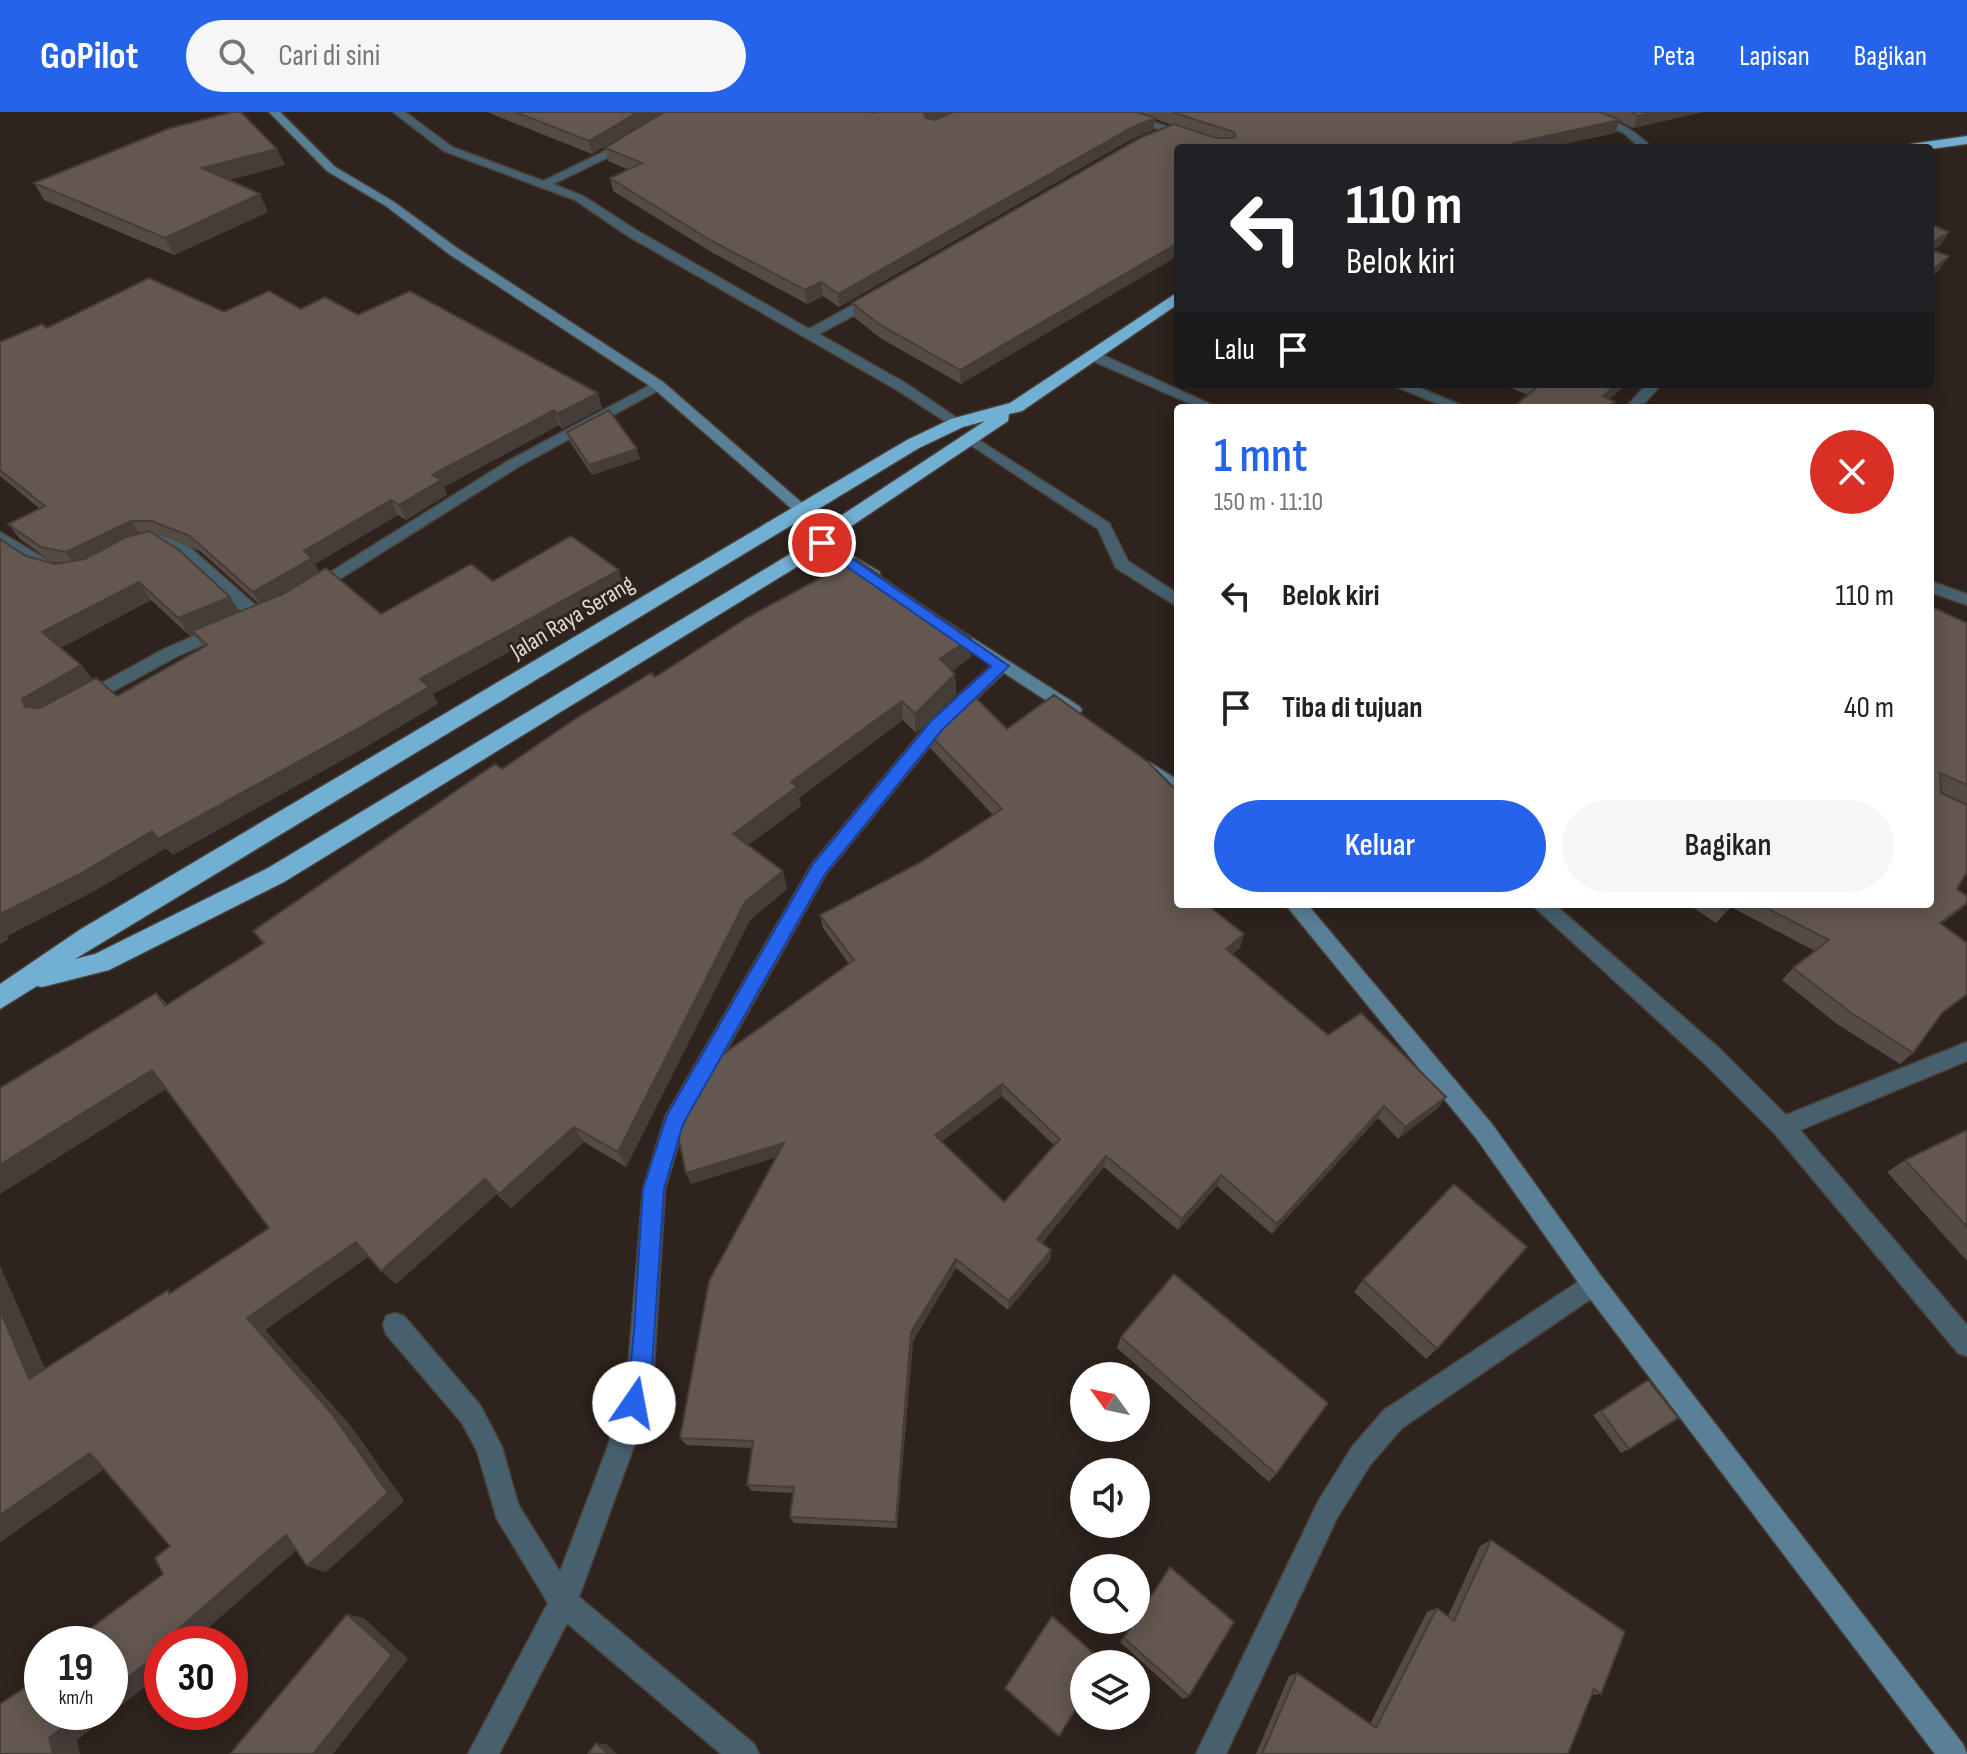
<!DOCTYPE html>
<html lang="id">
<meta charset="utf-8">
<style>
body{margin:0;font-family:"Sofia Sans Condensed",sans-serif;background:#f6f6f6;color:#222;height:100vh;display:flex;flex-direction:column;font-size:30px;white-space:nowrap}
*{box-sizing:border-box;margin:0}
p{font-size:26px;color:#767676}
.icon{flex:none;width:44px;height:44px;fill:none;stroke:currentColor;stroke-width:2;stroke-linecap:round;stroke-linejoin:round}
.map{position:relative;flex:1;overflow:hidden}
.side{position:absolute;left:1174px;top:292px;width:760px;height:504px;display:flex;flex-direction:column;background:#fff;border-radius:8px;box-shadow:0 4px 20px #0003}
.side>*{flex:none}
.top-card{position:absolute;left:1174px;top:32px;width:760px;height:244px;border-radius:8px;box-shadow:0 4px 20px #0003;background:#202124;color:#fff;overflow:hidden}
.needle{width:52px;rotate:303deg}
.controls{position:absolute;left:1070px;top:1250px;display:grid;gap:16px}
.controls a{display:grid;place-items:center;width:80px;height:80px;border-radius:50%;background:#fff;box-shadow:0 4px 20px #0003;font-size:40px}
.speed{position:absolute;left:24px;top:1514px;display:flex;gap:16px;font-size:40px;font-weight:700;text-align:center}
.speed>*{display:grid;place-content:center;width:104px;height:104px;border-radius:50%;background:#fff;box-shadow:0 4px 20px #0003;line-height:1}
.speed small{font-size:20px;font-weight:400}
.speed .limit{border:12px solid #d22;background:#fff;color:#111}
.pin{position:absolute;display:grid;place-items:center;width:68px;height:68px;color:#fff;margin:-34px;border:4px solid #fff;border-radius:50%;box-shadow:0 2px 8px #0007}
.me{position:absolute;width:88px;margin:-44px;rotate:12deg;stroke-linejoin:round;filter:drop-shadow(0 0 6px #0008)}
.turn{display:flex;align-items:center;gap:28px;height:168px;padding:0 40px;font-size:36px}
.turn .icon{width:104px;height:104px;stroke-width:2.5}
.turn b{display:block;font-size:56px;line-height:68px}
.then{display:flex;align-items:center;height:76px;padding:0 40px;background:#0003;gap:16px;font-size:30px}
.round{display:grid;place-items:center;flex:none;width:84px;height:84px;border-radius:42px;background:#f6f6f6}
.overview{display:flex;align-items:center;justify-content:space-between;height:136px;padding:0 40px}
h1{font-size:48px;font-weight:600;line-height:60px;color:#2563eb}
.action{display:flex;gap:16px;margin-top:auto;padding:16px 40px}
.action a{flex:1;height:92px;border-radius:48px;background:#2563eb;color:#fff;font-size:32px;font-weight:600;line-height:92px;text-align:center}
.action a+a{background:#f6f6f6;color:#222}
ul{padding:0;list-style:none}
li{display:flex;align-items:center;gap:24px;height:112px;padding:0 40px}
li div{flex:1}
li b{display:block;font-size:30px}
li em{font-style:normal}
header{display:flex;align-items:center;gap:48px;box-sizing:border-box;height:112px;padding:0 40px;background:#2563eb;color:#fff}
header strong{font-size:38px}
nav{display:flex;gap:44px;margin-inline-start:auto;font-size:28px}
.search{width:560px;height:72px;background:#f6f6f6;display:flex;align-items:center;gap:20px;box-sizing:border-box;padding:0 28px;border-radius:44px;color:#767676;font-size:30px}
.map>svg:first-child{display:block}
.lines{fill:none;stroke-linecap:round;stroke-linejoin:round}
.street-casing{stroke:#4b403a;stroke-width:3}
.secondary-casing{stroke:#4b403a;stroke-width:3}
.highway-casing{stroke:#4b403a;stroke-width:3}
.street{fill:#47606e;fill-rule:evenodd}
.secondary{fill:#598097;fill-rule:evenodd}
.highway{fill:#71afd3;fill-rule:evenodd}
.wall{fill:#554b45;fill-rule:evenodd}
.shaded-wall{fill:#453d38}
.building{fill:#635750;stroke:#453d38;stroke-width:2;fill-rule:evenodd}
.route{fill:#2563eb;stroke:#184099;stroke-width:2}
.labels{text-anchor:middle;stroke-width:6;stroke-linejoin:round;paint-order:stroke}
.street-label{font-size:24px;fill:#e1d9d5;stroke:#2e231d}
</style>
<header>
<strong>GoPilot</strong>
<div class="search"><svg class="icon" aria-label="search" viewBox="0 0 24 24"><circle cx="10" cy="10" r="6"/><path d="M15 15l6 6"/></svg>Cari di sini</div>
<nav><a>Peta</a><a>Lapisan</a><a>Bagikan</a></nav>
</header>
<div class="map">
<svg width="1967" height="1642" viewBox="0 0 1967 1642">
<rect width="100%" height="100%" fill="#2e231d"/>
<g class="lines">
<defs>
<path id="street" d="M393,0H405L452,35L543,69L601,41L668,0H681L609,45L553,72L583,84L636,118L809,217L869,184H879V190L819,222L907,272L964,311L962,314H952L897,278L628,124L575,88L444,39Z
M1107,0H1123L1177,18L1168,20Z
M1572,0C1601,0 1632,14 1652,36H1640L1624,21Z
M1086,240H1096L1219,296H1200L1086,246Z
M658,269L663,270V276L518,355L319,480L313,481L305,476L508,349Z
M1390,272H1410L1468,296H1448Z
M1647,272H1662L1640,296H1625Z
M971,323L1109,411L1128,449L1178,482V495L1116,456L1098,417L966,330V324Z
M0,420L59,455V463H47L0,432Z
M162,424L186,432L261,498L278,496V504L259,511L253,509L174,440C162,435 143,438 136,431L138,427Z
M1930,469L1967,482V493L1930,480Z
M221,512L229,518L227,522L176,545L88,593H76L73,589L76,585L164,537Z
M1001,548L1007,550L1009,554L1007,558L943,618L826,762L684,1013L665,1077L653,1270L634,1334L579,1485L754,1632L759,1642H721L567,1511L499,1642H468L548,1491L497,1407L477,1339L462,1311L386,1222L383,1213L386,1204L395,1201L404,1204L480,1293L502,1335L518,1392L560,1460L608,1334L627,1270L643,1077L666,1003L812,752L931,608L995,550Z
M1531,792H1554L1721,938L1786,1003L1967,930V949L1800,1018L1967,1213V1244L1958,1241L1775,1022L1705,952Z
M1593,1160L1601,1164L1605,1172L1601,1180L1402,1316L1370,1353L1337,1406L1226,1642H1196L1319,1388L1352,1335L1384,1298Z"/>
<path id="secondary" d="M269,0H280L335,55L394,90L457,136L663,270L809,397V403H799L653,276L449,142L386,94L327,59Z
M822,426L880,460V468H868L816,435V427Z
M949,511L1079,594L1082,598L1079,602H1067L943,521L941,517L943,513Z
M1149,650L1178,668V685L1143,662L1140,657L1143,652Z
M1285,792H1307L1492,1012L1601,1164L1963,1632L1967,1642H1935L1585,1180L1476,1026Z"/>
<path id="highway" d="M1967,24V32L1930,37L1904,36L1911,32Z
M1178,180V192L1022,299L1009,302L1008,309L847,417L829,435L284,770L109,858L42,875L37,874L0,897V872L81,817L907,328L951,307L1010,291ZM985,309L833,409L815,427L268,756L95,842L75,847L919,336L963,315Z"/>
</defs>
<use href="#street" class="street-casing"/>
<use href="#secondary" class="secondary-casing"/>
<use href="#highway" class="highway-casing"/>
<use href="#street" class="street"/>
<use href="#secondary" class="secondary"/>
<use href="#highway" class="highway"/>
</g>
<path class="wall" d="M487,0H662L592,42Z
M664,0H1703L1633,16L1619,9L1615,21L1546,36H1178L961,272L880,226L854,205L852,191L1172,13L1155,7L1153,18L1130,28L839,195L823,184L807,192L713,141L613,79L610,66L629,58L608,49L605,36Z
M285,53L229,68L268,100L174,143L44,88L34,71Z
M301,197L358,203L602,296L562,317L559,313L444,375L447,383L406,408L398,403L315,452L319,460L381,502L493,469L624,476L433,582L438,592L362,637L173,743L166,736L96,778L7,824L9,827L0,832V427L26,444L55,452L59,451L52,450L20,427L8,412L40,397L0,364V230L47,216L224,200ZM156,424H162L200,439L259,492L240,500L230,485ZM151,488L190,524L194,522L203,535L117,584L93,568L81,553L61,536Z
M1501,272H1627L1609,287L1528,283Z
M567,320L640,347L592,363L570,330Z
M1930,494L1967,511V692L1941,680L1957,777L1967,784V792L1941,812V903L1913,941L1900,952L1837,912L1782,868L1793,856L1815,839L1731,795L1716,811L1688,792H1930Z
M971,526V545L952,559L955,562L956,582L916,621L903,608L799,686L801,694L748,733L783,759L787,777L750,808L626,1055L584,1030L511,1096L497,1082L396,1172L381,1159L369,1144L265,1218L349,1312L404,1389L326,1460L307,1454L296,1438L191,1531V1532H162V1561L77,1628L42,1600L163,1462L170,1434L104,1357L0,1430V1154L45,1257L171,1181L269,1116L166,977L0,1082L156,881L168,893L263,832L253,819L502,657L655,565Z
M930,623L1240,836L1232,842L1328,923L1438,996L1398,1027L1378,1006L1272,1122L1217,1074L1178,1118L1104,1055L1042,1131L1051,1138L1050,1148L1008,1198L956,1156L913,1229L897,1416L794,1411L790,1405L793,1381L752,1379L747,1373L752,1336L687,1333L680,1326L776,1045L691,1072L686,1061L849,852L823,816L820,803L921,750L993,703L931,637ZM1002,984L1054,1033L1004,1090L942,1029Z
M1967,1018V1149L1887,1060L1905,1048Z
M1363,1168L1437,1237L1426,1247L1354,1180Z
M1121,1225L1276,1362L1269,1370L1117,1236Z
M1648,1268L1629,1337L1621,1341L1593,1303Z
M1491,1428L1601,1582L1592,1583L1568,1642H1256L1289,1564L1297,1561L1370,1612L1427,1500L1437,1496L1448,1504L1480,1434Z
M1170,1455L1189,1584L1183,1587L1120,1530Z
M1005,1576L1059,1624L1058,1625L1005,1577Z"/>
<path class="shaded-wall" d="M638,0H662L592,42L589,29Z
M929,0H958L924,15V2Z
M1655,0H1703L1633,16L1638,4Z
M1155,6L1153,18L1130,28L839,195L838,182L1131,16Z
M1620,8L1615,21L1546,36H1505L1515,31Z
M277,37L285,53L210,73L202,56Z
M260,82L268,100L174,143L165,126Z
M1949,120L1941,133L1930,140V132Z
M1178,131V144L961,272L960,258Z
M1949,144L1940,157L1930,166V160Z
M821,170L823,184L807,192L805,178Z
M1617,272H1627L1599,296L1603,284Z
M598,281L602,296L562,317L557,302Z
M554,298L559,313L444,375L447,383L406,408L399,393L432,363Z
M637,337L640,347L592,363L589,353Z
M391,388L398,403L315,452L320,461L262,494L253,480L304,439Z
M131,409L141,424L77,455L66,440Z
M619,458L624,476L433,582L438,592L362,637L173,743L166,736L96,778L7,824L9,827L0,832V802L152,719L420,567Z
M139,470L151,488L57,538L42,520Z
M230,485L241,503L192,519L194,522L190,524L178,506Z
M971,526V545L941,567L940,547Z
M81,553L95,571L38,604L25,595L22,587Z
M955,562L956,582L916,621L915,602Z
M902,589L903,608L799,686L801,694L738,740L733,722L791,670Z
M783,759L787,777L750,808L626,1055L618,1040L745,790Z
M1967,791L1958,800L1926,823L1940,811Z
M1244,822L1240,836L1222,850L1226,837Z
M152,958L170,974L0,1082V1053Z
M1002,972V984L936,1034L935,1023Z
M1446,985L1438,996L1398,1027L1405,1015Z
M1384,994L1378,1006L1272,1122L1277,1112Z
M574,1015L584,1030L511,1096L499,1082Z
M784,1031L787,1042L691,1072L686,1061Z
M1106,1044L1104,1055L1036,1137L1037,1127Z
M1221,1063L1217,1074L1178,1118L1182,1107Z
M485,1067L497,1082L396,1172L381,1159Z
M356,1130L371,1143L265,1218L349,1312L404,1389L326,1460L307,1454L247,1206Z
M1051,1138L1050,1148L1008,1198L1009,1189Z
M956,1147V1156L913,1229L897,1416L896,1410L911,1220Z
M0,1154L54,1277L29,1267L0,1198Z
M90,1341L114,1350L0,1430V1403Z
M286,1423L305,1431L191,1531V1532H170L168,1526Z
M347,1502L364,1506L408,1547L333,1642H313Z
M162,1539V1561L77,1628L80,1642H53L49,1626L83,1600H110V1579Z
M596,1631L607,1632L617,1642H608Z"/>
<path class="building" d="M233,0H241L277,37L202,56L260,82L165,126L34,71L170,16Z
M515,0H638L589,29Z
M664,0H871L874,1L876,0H929L924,2L926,6L935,8L953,0H1137L1155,6L1131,16L838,182L821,170L805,178L710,128L610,66L642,51L605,36Z
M1172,0H1600L1620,8L1515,31L1505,36H1178V131L960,258L879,212L852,191L1142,25L1174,12L1216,26H1233L1236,24L1234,20Z
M1631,0H1655L1638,4Z
M1930,112L1949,120L1930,132Z
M1930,137L1949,144L1930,160Z
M149,166L224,200L269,179L301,197L325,185L358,203L410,179L598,281L557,302L554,298L432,363L441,368L399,393L391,388L304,439L312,446L253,480L190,424L152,409H131L66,440L41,435L8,412L45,394L0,358V230L42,212L47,216Z
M1538,272H1617L1603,284L1615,290L1607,296H1512L1540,273Z
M609,298L637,337L589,353L567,320Z
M149,419L179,438L230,485L178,506L139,470L42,520L81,553L22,587L25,595L40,596L96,566L117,584L207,533L192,519L283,482L326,456L381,502L471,452L493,469L571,424L619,458L420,567L429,575L352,620L158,727L152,719L80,762L0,802V427L26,444L55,452L85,447L126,425Z
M856,447L971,526L940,547L955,562L915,602L902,589L791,670L797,675L733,722L783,759L745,790L618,1040L574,1015L499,1082L485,1067L381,1159L356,1130L247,1206L332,1302L388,1381L307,1454L286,1423L168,1526L170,1532H162V1539L110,1579V1532H76L74,1529L163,1462L155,1446L170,1434L90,1341L0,1403V1198L29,1267L168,1178L169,1182L269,1116L152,958L0,1053V976L156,881L165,894L264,831L253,819L495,652L502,657L572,609L651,561L655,565L748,505Z
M1930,494L1967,511V673L1940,661L1941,681L1967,693V760L1957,777L1967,784V791L1940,811L1967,831V882L1942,901L1913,941L1850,900L1793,856L1829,828L1759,792H1930Z
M971,581L1007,617L1054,583L1148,650L1178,680V792H1206L1244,822L1226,837L1328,923L1361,901L1446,985L1405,1015L1384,994L1277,1112L1221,1063L1182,1107L1106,1044L1037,1127L1051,1138L1009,1189L956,1147L911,1220L896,1410L790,1405L794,1375L747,1373L753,1329L680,1326L709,1169L784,1031L686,1061L677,1019L682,1002L711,951L854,848L820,803L921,750L1002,697L930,623ZM1002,972L1060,1027L1004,1090L935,1023Z
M1716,792H1733L1726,799Z
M1967,1018V1115L1905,1048Z
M1454,1072L1527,1135L1437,1237L1363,1168Z
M1174,1162L1328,1291L1276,1362L1121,1225Z
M1648,1268L1678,1306L1629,1337L1601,1299Z
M1491,1428L1625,1520L1601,1582L1594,1577L1568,1642H1262L1297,1561L1376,1616L1437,1496L1454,1509Z
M1170,1455L1234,1510L1189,1584L1124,1526Z
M347,1502L392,1543L313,1642H230Z
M1052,1504L1104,1551V1552H1084V1584L1059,1624L1005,1576Z
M42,1564V1600H83L49,1626L53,1642H0V1592Z
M596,1631L608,1642H588Z"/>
<path class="route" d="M822,426L1009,554L942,618L825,762L683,1012L664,1077L651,1270L642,1300L634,1303L626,1300L622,1291L629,1270L634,1219L643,1077L667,1003L813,752L931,609L991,554L817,434L815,431Z"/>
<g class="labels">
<g class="street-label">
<text transform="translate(572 505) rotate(-31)" y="8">Jalan Raya Serang</text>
</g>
</g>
</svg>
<div class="controls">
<a><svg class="needle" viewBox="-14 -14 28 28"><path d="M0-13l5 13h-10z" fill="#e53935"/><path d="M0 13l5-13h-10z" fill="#767676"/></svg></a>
<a><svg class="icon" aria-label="sound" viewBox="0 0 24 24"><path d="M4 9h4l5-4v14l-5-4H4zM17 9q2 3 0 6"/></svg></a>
<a><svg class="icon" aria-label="search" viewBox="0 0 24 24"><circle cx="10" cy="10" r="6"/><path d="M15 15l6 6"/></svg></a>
<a><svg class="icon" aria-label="layers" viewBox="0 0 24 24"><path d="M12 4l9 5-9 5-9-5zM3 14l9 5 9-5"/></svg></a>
</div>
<div class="speed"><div>19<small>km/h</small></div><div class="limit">30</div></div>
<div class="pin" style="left:822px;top:431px;background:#d93025"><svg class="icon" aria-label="arrive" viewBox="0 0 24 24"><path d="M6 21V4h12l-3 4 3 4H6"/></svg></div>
<svg class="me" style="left:634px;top:1291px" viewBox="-20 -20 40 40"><circle r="19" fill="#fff"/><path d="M0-13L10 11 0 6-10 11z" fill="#2563eb"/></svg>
<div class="top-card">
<div class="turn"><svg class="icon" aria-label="left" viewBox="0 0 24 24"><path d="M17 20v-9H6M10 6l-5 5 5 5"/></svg><div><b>110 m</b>Belok kiri</div></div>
<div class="then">Lalu<svg class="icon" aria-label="arrive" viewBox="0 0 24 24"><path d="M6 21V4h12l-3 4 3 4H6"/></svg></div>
</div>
<section class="side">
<div class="overview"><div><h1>1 mnt</h1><p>150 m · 11:10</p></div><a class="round" style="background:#d93025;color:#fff"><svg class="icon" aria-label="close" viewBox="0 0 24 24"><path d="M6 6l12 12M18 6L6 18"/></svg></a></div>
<ul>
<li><svg class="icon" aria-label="left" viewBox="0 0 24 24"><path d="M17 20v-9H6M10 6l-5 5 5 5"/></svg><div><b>Belok kiri</b></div><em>110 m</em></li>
<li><svg class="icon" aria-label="arrive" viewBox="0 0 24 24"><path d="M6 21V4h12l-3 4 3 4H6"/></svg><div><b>Tiba di tujuan</b></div><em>40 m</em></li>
</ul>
<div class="action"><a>Keluar</a><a>Bagikan</a></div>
</section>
</div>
